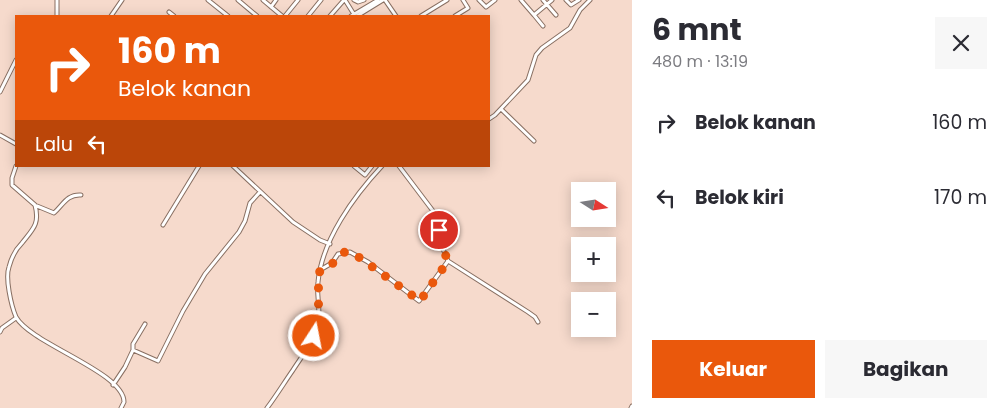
<!DOCTYPE html>
<html lang="id">
<meta charset="utf-8">
<style>
body{margin:0;font-family:Poppins,sans-serif;background:#f7f7f7;color:#2b2b33;height:100vh;display:flex;flex-direction:column;font-size:19px;white-space:nowrap}
*{box-sizing:border-box;margin:0}
p{font-size:16px;color:#7c7c81}
.icon{flex:none;width:28px;height:28px;fill:none;stroke:currentColor;stroke-width:2;stroke-linecap:round;stroke-linejoin:round}
.map{position:relative;flex:1;overflow:hidden}
.sheet{display:flex;flex-direction:column;background:#fff;width:375px}
.sheet>*{flex:none}
.top-card{position:absolute;left:15px;top:15px;width:475px;height:152px;border-radius:0px;box-shadow:0 2px 12px #0003;background:#ea580c;color:#fff;overflow:hidden}
.needle{width:32px;rotate:102deg}
.fabs{position:absolute;left:571px;top:182px;display:grid;gap:10px}
.fabs a{display:grid;place-items:center;width:45px;height:45px;border-radius:0px;background:#fff;box-shadow:0 2px 12px #0003;font-size:25px}
.pin{position:absolute;display:grid;place-items:center;width:42px;height:42px;color:#fff;margin:-21px;border:2px solid #fff;border-radius:50%;box-shadow:0 1px 5px #0007}
.me{position:absolute;width:55px;margin:-28px;rotate:11deg;stroke-linejoin:round;filter:drop-shadow(0 0 4px #0008)}
.turn{display:flex;align-items:center;gap:18px;height:105px;padding:0 20px;font-size:22px}
.turn .icon{width:65px;height:65px;stroke-width:2.5}
.turn b{display:block;font-size:35px;line-height:42px}
.then{display:flex;align-items:center;height:48px;padding:0 20px;background:#0003;gap:10px;font-size:19px}
.round{display:grid;place-items:center;flex:none;width:52px;height:52px;border-radius:0px;background:#f7f7f7}
.summary{display:flex;align-items:center;justify-content:space-between;height:85px;padding:0 20px}
h1{font-size:30px;font-weight:700;line-height:38px}
.primary-button{display:flex;gap:10px;margin-top:auto;padding:10px 20px}
.primary-button a{flex:1;height:58px;border-radius:0px;background:#ea580c;color:#fff;font-size:20px;font-weight:700;line-height:58px;text-align:center}
.primary-button a+a{background:#f7f7f7;color:#2b2b33}
ul{padding:0;list-style:none}
li{display:flex;align-items:center;gap:15px;height:75px;padding:0 20px}
li div{flex:1}
li b{display:block;font-size:19px}
li em{font-style:normal}
main{display:flex;flex:1;min-height:0}
.map>svg:first-child{display:block}
.lines{fill:none;stroke-linecap:round;stroke-linejoin:round}
.street-casing{stroke:#886f62;stroke-width:5}
.street{stroke:#fff;stroke-width:3}
.route{stroke:#ea580c;stroke-width:9;stroke-dasharray:0 16.2}
</style>
<main>
<div class="map">
<svg width="632" height="408" viewBox="0 0 632 408">
<rect width="100%" height="100%" fill="#f6dacc"/>
<g class="lines">
<defs>
<path id="street" d="M57,0V16
M208,0L228,16
M238,0L257,16
M263,0L282,16
M345,0L355,16
M354,0L358,2L364,0
M385,0L396,16
M479,0L486,7L495,0
M521,0L534,15L552,0
M543,0L556,15
M566,0L571,5L579,0
M271,7L276,0
M169,12L174,16
M534,15L543,26
M111,16L122,0
M285,16L298,0
M308,16L321,0
M330,16L344,0
M351,16L378,0
M357,16L383,0
M421,16L447,0
M455,16L468,8L463,0
M0,92L16,60
M501,109L534,141
M489,119L495,115L528,80L536,55L542,48L570,28L580,10L590,0
M0,135L16,144
M16,166L12,178V185L35,205C40,224 33,229 22,243C16,249 11,259 9,267C5,278 11,305 16,317C31,344 124,372 124,402L121,408
M233,166L293,222L320,240L330,244
M354,166L365,175L372,166
M399,166L433,211L439,230L441,244L448,261L528,312L535,317L538,322
M37,206L54,213C63,205 67,194 81,195
M163,225L199,166
M320,270L332,263L338,254L350,252L368,262L419,301L448,261
M0,332L2,328L16,318
M133,350V344L145,324
M113,385L125,367L133,350L158,361L183,311L205,274L239,232L245,221L250,203L260,192
M267,408C276,396 284,383 293,370C302,356 312,344 317,327C322,313 316,297 318,282C322,240 354,196 382,166
M631,408L632,406"/>
</defs>
<use href="#street" class="street-casing"/>
<use href="#street" class="street"/>
</g>
<g class="lines">
<path class="route" d="M314,336C322,313 316,294 320,270C324,268 328,266 332,264C339,257 341,249 353,253L420,301L448,261L441,244L439,230"/>
</g>
</svg>
<div class="fabs">
<a><svg class="needle" viewBox="-14 -14 28 28"><path d="M0-13l5 13h-10z" fill="#e53935"/><path d="M0 13l5-13h-10z" fill="#7c7c81"/></svg></a>
<a>+</a>
<a>−</a>
</div>
<div class="pin" style="left:439px;top:230px;background:#d93025"><svg class="icon" aria-label="arrive" viewBox="0 0 24 24"><path d="M6 21V4h12l-3 4 3 4H6"/></svg></div>
<svg class="me" style="left:314px;top:336px" viewBox="-20 -20 40 40"><circle r="17" fill="#ea580c" stroke="#fff" stroke-width="3"/><path d="M0-11L8 9 0 5-8 9z" fill="#fff"/></svg>
<div class="top-card">
<div class="turn"><svg class="icon" aria-label="right" viewBox="0 0 24 24"><path d="M7 20v-9h11M14 6l5 5-5 5"/></svg><div><b>160 m</b>Belok kanan</div></div>
<div class="then">Lalu<svg class="icon" aria-label="left" viewBox="0 0 24 24"><path d="M17 20v-9H6M10 6l-5 5 5 5"/></svg></div>
</div>
</div>
<section class="sheet">
<div class="summary"><div><h1>6 mnt</h1><p>480 m · 13:19</p></div><a class="round"><svg class="icon" aria-label="close" viewBox="0 0 24 24"><path d="M6 6l12 12M18 6L6 18"/></svg></a></div>
<ul>
<li><svg class="icon" aria-label="right" viewBox="0 0 24 24"><path d="M7 20v-9h11M14 6l5 5-5 5"/></svg><div><b>Belok kanan</b></div><em>160 m</em></li>
<li><svg class="icon" aria-label="left" viewBox="0 0 24 24"><path d="M17 20v-9H6M10 6l-5 5 5 5"/></svg><div><b>Belok kiri</b></div><em>170 m</em></li>
</ul>
<div class="primary-button"><a>Keluar</a><a>Bagikan</a></div>
</section>
</main>
